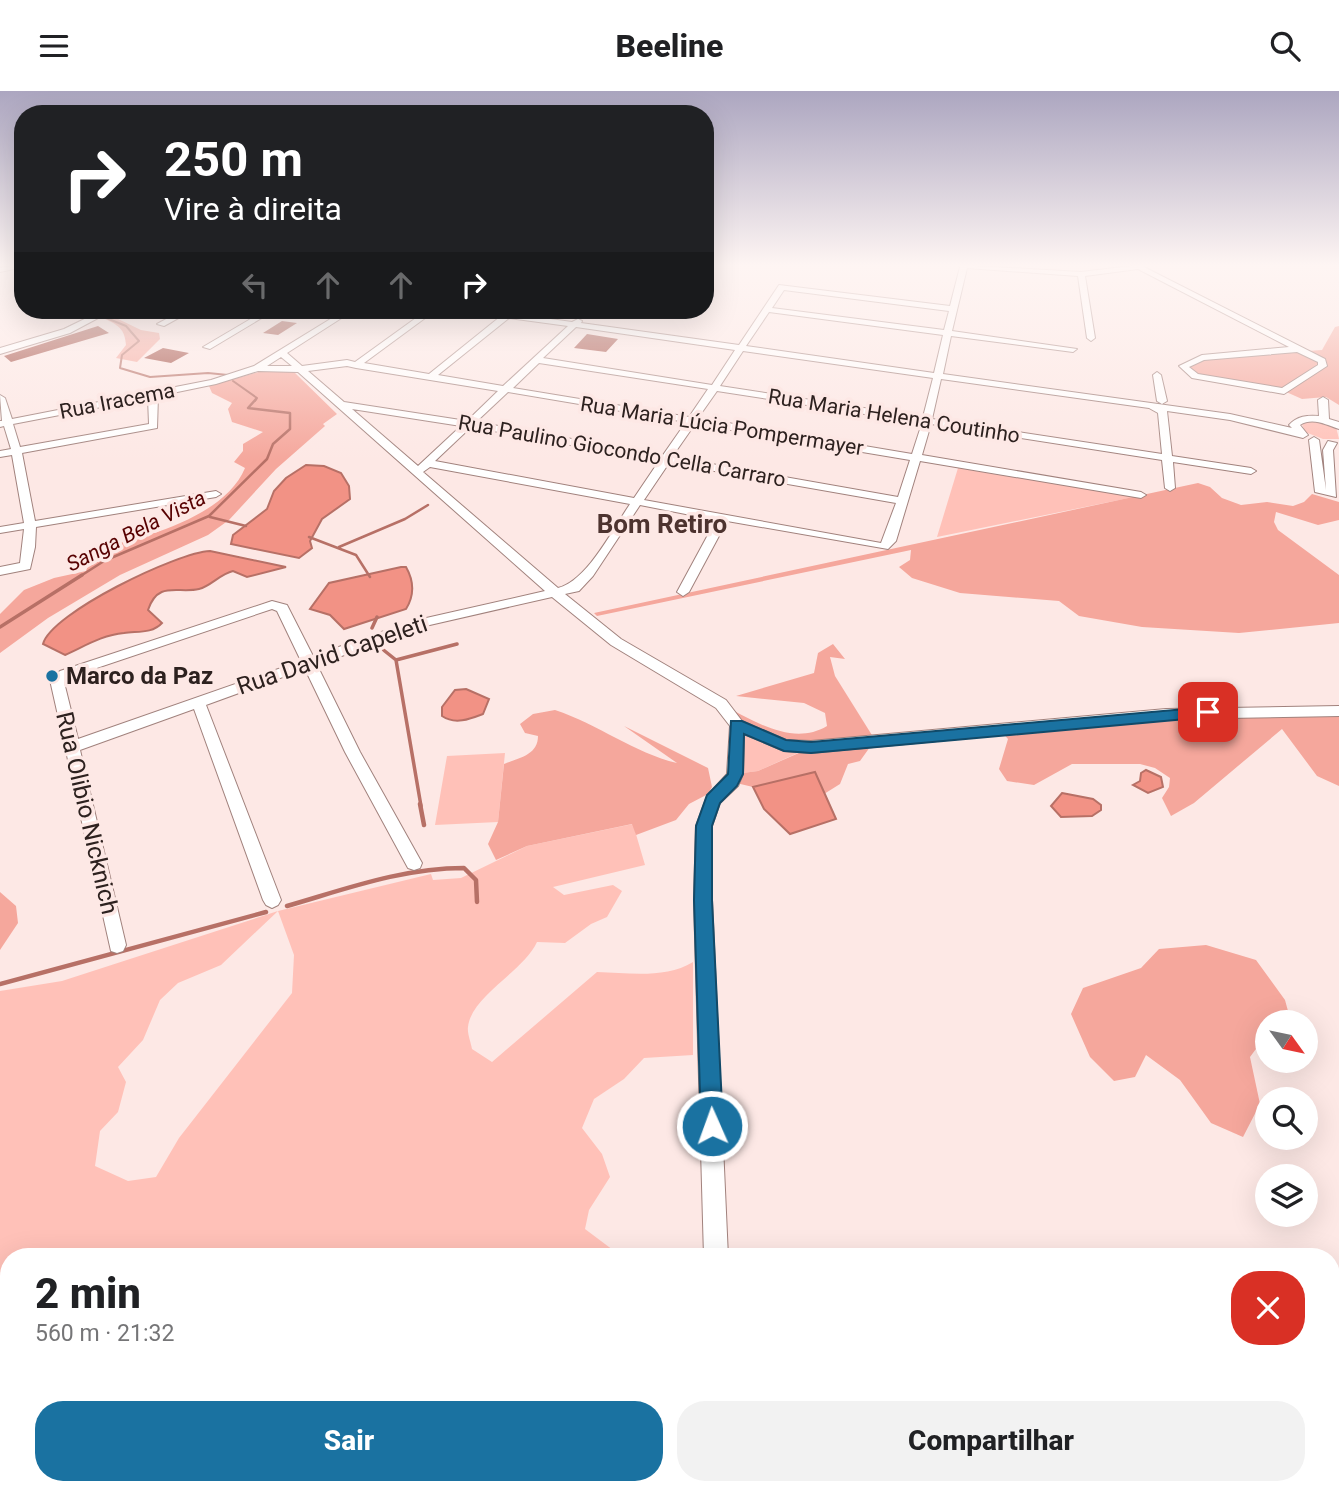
<!DOCTYPE html>
<html lang="pt">
<meta charset="utf-8">
<style>
body{margin:0;font-family:Roboto,sans-serif;background:#f2f2f2;color:#202124;height:100vh;display:flex;flex-direction:column;font-size:26px;white-space:nowrap}
*{box-sizing:border-box;margin:0}
p{font-size:23px;color:#757577}
.icon{flex:none;width:38px;height:38px;fill:none;stroke:currentColor;stroke-width:2;stroke-linecap:round;stroke-linejoin:round}
.map{position:relative;flex:1;overflow:hidden}
.side{position:absolute;left:0px;top:1157px;width:1340px;height:247px;display:flex;flex-direction:column;background:#fff;border-radius:28px 28px 0 0;box-shadow:0 7px 28px #0002}
.side>*{flex:none}
.guide{position:absolute;left:14px;top:14px;width:700px;height:214px;border-radius:28px;box-shadow:0 7px 28px #0002;background:#202124;color:#fff;overflow:hidden}
.needle{width:46px;rotate:123deg}
.buttons{position:absolute;left:1255px;top:919px;display:grid;gap:14px}
.buttons a{display:grid;place-items:center;width:63px;height:63px;border-radius:50%;background:#fff;box-shadow:0 7px 28px #0002;font-size:35px}
.pin{position:absolute;display:grid;place-items:center;width:60px;height:60px;color:#fff;margin:-30px;border-radius:14px;box-shadow:0 4px 10px #0006}
.me{position:absolute;width:77px;margin:-38px;rotate:358deg;stroke-linejoin:round;filter:drop-shadow(0 0 5px #0008)}
.turn{display:flex;align-items:center;gap:24px;height:147px;padding:0 35px;font-size:32px}
.turn .icon{width:91px;height:91px;stroke-width:2.5}
.turn b{display:block;font-size:49px;line-height:60px}
.lanes{display:flex;align-items:center;height:66px;padding:0 35px;background:#0003;justify-content:center;gap:35px;direction:ltr}
.lanes .off{opacity:.35}
.round{display:grid;place-items:center;flex:none;width:74px;height:74px;border-radius:28px;background:#f2f2f2}
.headline{display:flex;align-items:center;justify-content:space-between;height:119px;padding:0 35px}
h1{font-size:42px;font-weight:800;line-height:52px}
.primary-button{display:flex;gap:14px;margin-top:auto;padding:14px 35px}
.primary-button a{flex:1;height:80px;border-radius:28px;background:#1a72a1;color:#fff;font-size:28px;font-weight:800;line-height:80px;text-align:center}
.primary-button a+a{background:#f2f2f2;color:#202124}
header{display:flex;justify-content:space-between;align-items:center;height:91px;padding:0 35px;background:#fff;font-size:32px;font-weight:800}
.map>svg:first-child{display:block}
.green{fill:#ffc1b8;fill-rule:evenodd}
.forest{fill:#f5a79c}
.water{fill:#f29285;stroke:#b77066;stroke-width:2}
.lines{fill:none;stroke-linecap:round;stroke-linejoin:round}
.stream-far4{stroke:#b77066;stroke-width:2}
.stream-far3{stroke:#b77066;stroke-width:2.5}
.stream-far2{stroke:#b77066;stroke-width:3.5}
.stream-far1{stroke:#b77066;stroke-width:4.5}
.stream{stroke:#b77066;stroke-width:5}
.building{fill:#a14a3f}
.minor-casing{stroke:#a1827d;stroke-width:2}
.minor{fill:#fff;fill-rule:evenodd}
.route{fill:#1a72a1;stroke:#114a69;stroke-width:2}
.poi-dot{fill:#1a72a1;stroke:#fde8e5;stroke-width:2.5}
.labels{text-anchor:middle;stroke-width:7;stroke-linejoin:round;paint-order:stroke}
.far-street-label{font-size:21px;fill:#2d211f;stroke:#fde8e5}
.far-water-label{font-size:21px;font-style:italic;fill:#570001;stroke:#fde8e5}
.street-label{font-size:24px;fill:#2d211f;stroke:#fde8e5}
.poi-label{font-size:24px;font-weight:bold;fill:#2d211f;stroke:#fde8e5;text-anchor:start}
.far-district-label{font-size:26px;font-weight:bold;fill:#4d332f;stroke:#fde8e5}
</style>
<header><svg class="icon" aria-label="menu" viewBox="0 0 24 24"><path d="M4 6h16M4 12h16M4 18h16"/></svg>Beeline<svg class="icon" aria-label="search" viewBox="0 0 24 24"><circle cx="10" cy="10" r="6"/><path d="M15 15l6 6"/></svg></header>
<div class="map">
<svg width="1339" height="1402" viewBox="0 0 1339 1402">
<rect width="100%" height="100%" fill="#fde8e5"/>
<path class="green" d="M1310,330L1336,336L1339,348H1323L1305,341L1302,333Z
M958,377L1134,406L937,446Z
M737,634L811,656L758,680L735,683Z
M505,662L498,731L435,734L447,665Z
M633,733L645,774L553,796L564,804L613,794L622,800L607,826L591,833L565,852L537,851C523,881 471,905 468,936C467,942 471,952 472,958L492,971L597,881C629,882 665,888 693,871V964L644,967L624,988L594,1008L582,1037L602,1063L610,1086L589,1119L585,1138L621,1165L9,1166V1261L0,1260V900L62,890L278,820L431,783L433,789L461,787L527,755ZM278,820L294,864L292,902L179,1047L156,1086L128,1090L95,1075L100,1040L118,1021L126,991L118,976L143,949L160,909L178,892L221,874Z
M114,1395H232L229,1402H112Z"/>
<path class="forest" d="M116,227L141,239L159,242L160,248L137,271L116,267L126,254C125,238 118,234 105,228Z
M1339,235V314L1326,306L1302,308L1284,300L1195,285L1186,279L1189,271L1202,267L1322,259L1335,236Z
M266,279L293,280L337,323L323,333L325,335L276,378L229,429L208,444L120,484L48,527L0,562V523L24,499L54,487L86,480L94,458C142,448 225,426 245,377L234,371L243,360V353L263,341L232,331L228,318L232,312L212,302L209,295Z
M1198,392L1210,396L1222,407L1241,414L1267,411L1293,415L1304,411L1312,403L1339,411V429L1318,434L1276,421L1274,431L1278,439L1339,484V532L1239,542L1142,536L1079,525L1059,510L960,502L912,487L899,476L910,469L911,459L597,525L594,522Z
M833,553L845,568L830,566L835,585L875,649L860,670L848,673L840,693L824,703L815,681L753,696L732,691L735,683L758,680L810,657L758,644L721,613C752,629 792,656 827,635L825,622L804,612L736,605L814,582L818,562Z
M555,619C598,633 634,662 677,672L624,635L708,677L712,696L708,703L689,713L676,729L636,744L632,733L527,755L496,769L488,753L498,731L504,673C519,667 538,664 538,645L525,642L520,633L533,623Z
M1339,620V695L1317,685L1282,638L1194,712L1171,725L1162,707L1169,696L1170,687L1155,677L1140,673H1072L1034,694L1007,690L999,678L1008,648L1000,639L1166,623Z
M0,801L16,815L18,832L0,859Z
M1206,854L1256,869L1285,909L1291,931H1267V943L1250,966L1260,1013L1243,1046L1211,1032L1180,989L1146,964L1135,986L1114,990L1090,966L1071,923L1083,897L1141,877L1159,858Z
M0,1260L9,1261V1395H114L112,1402H0Z
M232,1395H333V1402H229Z"/>
<path class="water" d="M306,374L324,375L341,382L349,395L350,408L322,428L310,450L312,457L299,467L231,453L233,444L267,418L274,400L286,387Z
M210,460L286,476L247,486L233,480C220,483 211,495 199,498C178,503 158,489 148,519L162,532C152,543 137,540 124,542C102,544 85,555 65,564L43,553C51,522 178,461 210,460Z
M401,476H406C414,490 414,505 406,518L344,538L330,524L310,518L329,492Z
M466,598L489,608L483,623C470,628 455,634 442,625V616L455,599Z
M1146,679L1161,686L1163,696L1148,702L1133,694L1140,690L1141,682Z
M815,681L836,728L790,743L764,718L753,696Z
M1062,702L1093,708L1101,714V719L1092,725L1061,726L1051,715Z"/>
<g class="lines">
<path class="stream-far4" d="M104,226L126,235L139,250L122,264L120,277L150,286L208,282L228,284
M233,290L257,307L255,310"/>
<path class="stream-far3" d="M210,426L246,435
M309,446L356,464L370,486
M339,456L405,428L428,414
M79,486L104,470L209,425L267,368L273,353L290,338V322L248,317L256,308"/>
<path class="stream-far2" d="M0,536L82,484
M372,537L377,526
M381,557L396,569L421,715
M396,569L457,553"/>
<path class="stream-far1" d="M420,713L424,734
M287,815C346,798 402,777 464,777L476,789L477,811
M0,893L266,821"/>
<path class="stream" d="M0,1377L9,1392
M10,1395L20,1402"/>
</g>
<path class="building" d="M282,230L297,232L278,244L263,242Z
M98,235L109,242L11,271L4,265Z
M587,243L618,248L606,261L574,257Z
M163,257L189,262L171,272L144,267Z"/>
<g class="lines">
<defs>
<path id="minor" d="M14,174H23V176L0,181V177Z
M957,174L1081,181L1140,174L1325,268L1327,275L1284,303L1192,287L1179,275L1202,264L1289,256L1138,178L1085,185L1095,247L1091,250L1087,247L1078,185L967,177L952,240L1077,258L1073,261L951,245L943,283L1230,323L1292,337L1289,334C1297,325 1307,324 1319,325L1318,309L1323,306L1328,309L1329,328L1339,331V338C1326,334 1313,326 1300,334L1308,344L1303,347L1230,329L1167,320L1172,365L1251,377L1256,380L1251,383L1173,371L1175,397L1170,400L1165,397L1162,369L931,333L922,364L1141,401L1146,404L1141,407L920,370L896,450L888,458L727,430L689,501L683,505L677,501L716,429L640,414L593,485L579,500L565,503L621,548L726,609L742,630L786,649L811,650L1166,618L1339,615V625L1166,628L811,662L784,660L744,643L743,683L738,695L720,712L712,735V809L728,1166H704L694,809L696,735L707,705L727,683L730,635L716,617L611,554L552,506L421,536L317,574L360,661L422,772L420,777L414,779L408,777L345,661L305,578L206,614L281,809L278,814L272,817L266,814L263,809L194,618L80,659L126,854L123,860L117,862L111,860L50,589L60,580L272,510L287,514L313,565L413,530L545,500L298,281L258,280L216,293L158,305L157,337L22,362L35,430L216,400L221,403L216,406L36,436L35,456L30,478L0,484V476L20,472L24,438L0,442V436L24,432L12,364L0,366V360L11,358L4,335L0,336V330H2L0,304L5,307L12,328L211,289L254,275L345,219H354L287,262L302,275L347,269L355,271L427,219H436L364,272L429,283L501,225L468,219L506,221L512,219L514,223L572,231L578,228L582,230L581,232L739,254L779,194L950,215L960,176ZM784,199L949,220L944,239L772,217ZM769,221L943,244L934,282L746,255ZM509,227L568,235L503,295L438,284ZM576,236L735,259L712,294L543,267ZM743,260L933,287L923,326L720,295ZM1297,261L1318,271V274L1282,297L1198,283L1189,276L1204,269ZM281,266L292,275H267ZM539,272L708,298L689,326L513,297ZM347,275L356,277L498,300L467,330L344,311L308,280ZM941,288L1149,317L1158,322L1162,363L932,328ZM717,300L922,332L912,363L698,327ZM508,301L686,331L663,364L476,331ZM148,307L149,333L20,356L13,333ZM352,318L461,335L418,375ZM695,333L910,369L898,406L672,366ZM471,336L659,370L634,407L435,370ZM669,372L896,412L881,452L644,409ZM430,376L630,413C613,438 587,490 558,497L423,381ZM272,518L277,520L301,570L78,648L64,591L70,586Z
M103,219H113L70,242L0,263V257L64,238Z
M183,219H193L164,235L157,233Z
M266,219H275L210,258L203,256Z
M1157,281L1161,284L1167,310L1162,313L1157,310L1153,284Z
M1314,346L1319,349L1326,399L1323,359L1328,350L1337,352L1333,359L1336,406L1315,401L1309,349Z
M1339,1258V1284L1332,1287V1261Z
M709,1395H735L736,1402H708Z
M1085,1395H1123L1121,1402H1082Z
M1227,1395H1256L1259,1402H1229Z"/>
</defs>
<use href="#minor" class="minor-casing"/>
<use href="#minor" class="minor"/>
</g>
<linearGradient id="sky" x2="0" y2="1"><stop stop-color="#aca6c0"/><stop offset="0.47" stop-color="#fef5f3"/><stop offset="1" stop-color="#fef5f3" stop-opacity="0"/></linearGradient>
<rect width="1339" height="370" fill="url(#sky)"/>
<path class="route" d="M1208,616L1215,621L1208,626L811,662L784,660L744,643L743,683L737,695L720,712L712,735V809L723,1035L720,1043L712,1046L705,1043L701,1035L694,809L696,735L707,704L728,683L731,630H742L786,649L811,651Z"/>
<circle class="poi-dot" cx="52" cy="585" r="7"/>
<g class="labels">
<g class="far-street-label">
<text transform="translate(117 310) rotate(-11)" y="7">Rua Iracema</text>
<text transform="translate(894 325) rotate(9)" y="7">Rua Maria Helena Coutinho</text>
<text transform="translate(722 335) rotate(9)" y="7">Rua Maria Lúcia Pompermayer</text>
<text transform="translate(622 360) rotate(10)" y="7">Rua Paulino Giocondo Cella Carraro</text>
</g>
<g class="far-water-label">
<text transform="translate(136 440) rotate(-27)" y="7">Sanga Bela Vista</text>
</g>
<g class="street-label">
<text transform="translate(332 564) rotate(-19)" y="8">Rua David Capeleti</text>
<text transform="translate(87 722) rotate(77)" y="8">Rua Olibio Nicknich</text>
</g>
<g class="poi-label">
<text x="66" y="593">Marco da Paz</text>
</g>
<g class="far-district-label">
<text x="662" y="442">Bom Retiro</text>
</g>
</g>
</svg>
<div class="buttons">
<a><svg class="needle" viewBox="-14 -14 28 28"><path d="M0-13l5 13h-10z" fill="#e53935"/><path d="M0 13l5-13h-10z" fill="#757577"/></svg></a>
<a><svg class="icon" aria-label="search" viewBox="0 0 24 24"><circle cx="10" cy="10" r="6"/><path d="M15 15l6 6"/></svg></a>
<a><svg class="icon" aria-label="layers" viewBox="0 0 24 24"><path d="M12 4l9 5-9 5-9-5zM3 14l9 5 9-5"/></svg></a>
</div>
<div class="pin" style="left:1208px;top:621px;background:#d93025"><svg class="icon" aria-label="arrive" viewBox="0 0 24 24"><path d="M6 21V4h12l-3 4 3 4H6"/></svg></div>
<svg class="me" style="left:712px;top:1035px" viewBox="-20 -20 40 40"><circle r="17" fill="#1a72a1" stroke="#fff" stroke-width="3"/><path d="M0-11L8 9 0 5-8 9z" fill="#fff"/></svg>
<div class="guide">
<div class="turn"><svg class="icon" aria-label="right" viewBox="0 0 24 24"><path d="M7 20v-9h11M14 6l5 5-5 5"/></svg><div><b>250 m</b>Vire à direita</div></div>
<div class="lanes"><svg class="icon off" aria-label="left" viewBox="0 0 24 24"><path d="M17 20v-9H6M10 6l-5 5 5 5"/></svg><svg class="icon off" aria-label="ahead" viewBox="0 0 24 24"><path d="M12 20V5M6 11l6-6 6 6"/></svg><svg class="icon off" aria-label="ahead" viewBox="0 0 24 24"><path d="M12 20V5M6 11l6-6 6 6"/></svg><svg class="icon" aria-label="right" viewBox="0 0 24 24"><path d="M7 20v-9h11M14 6l5 5-5 5"/></svg></div>
</div>
<section class="side">
<div class="headline"><div><h1>2 min</h1><p>560 m · 21:32</p></div><a class="round" style="background:#d93025;color:#fff"><svg class="icon" aria-label="close" viewBox="0 0 24 24"><path d="M6 6l12 12M18 6L6 18"/></svg></a></div>
<div class="primary-button"><a>Sair</a><a>Compartilhar</a></div>
</section>
</div>
